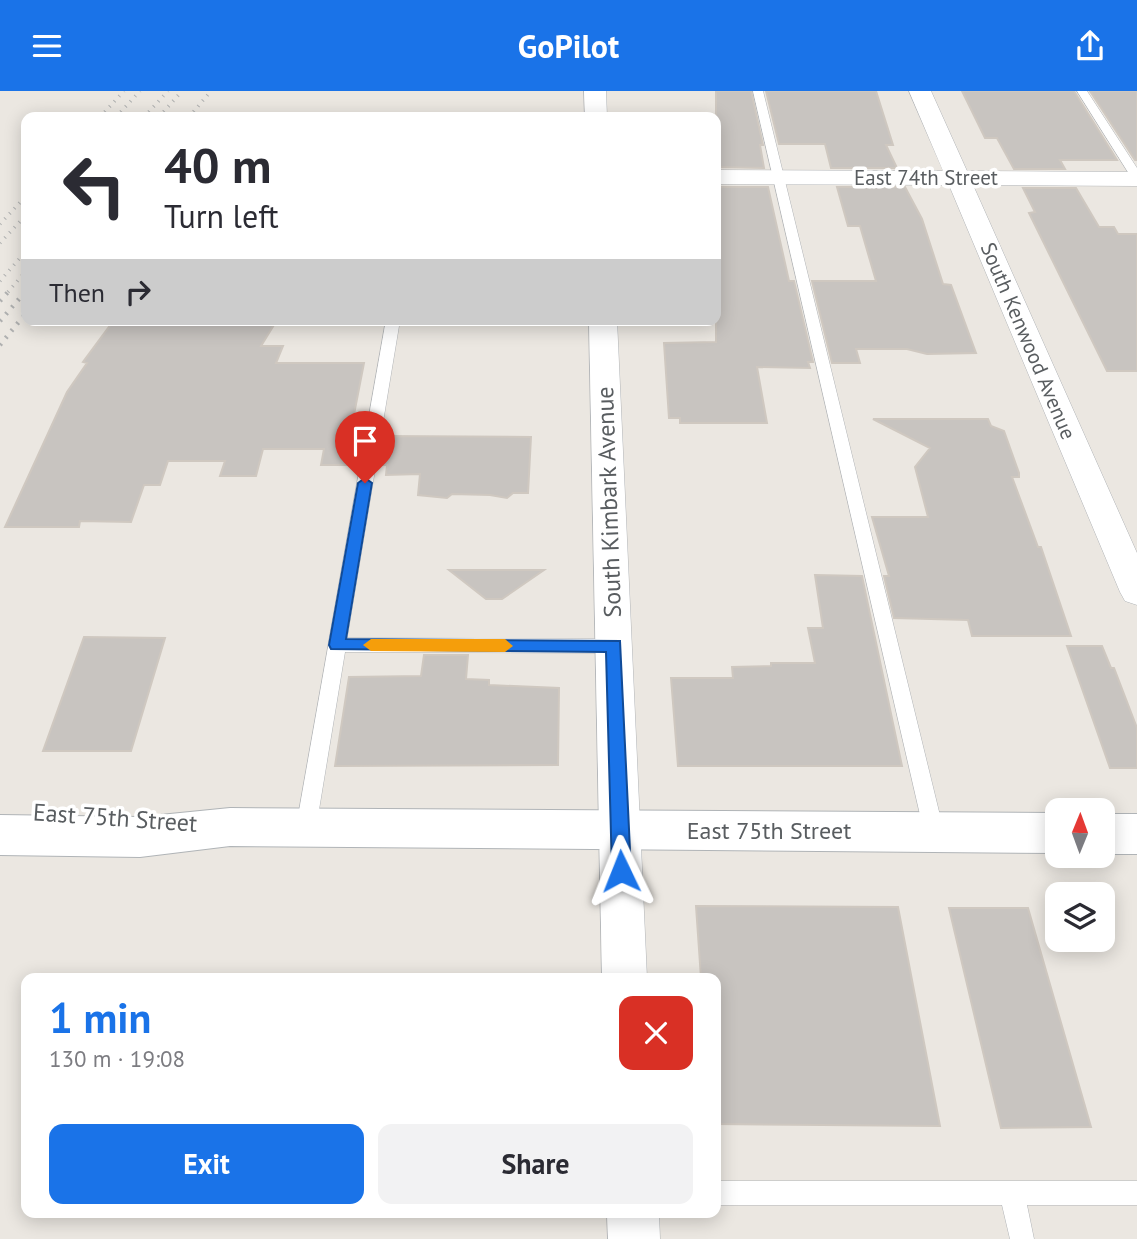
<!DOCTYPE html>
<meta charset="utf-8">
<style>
body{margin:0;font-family:"PT Sans",sans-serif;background:#f2f2f3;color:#2b2b33;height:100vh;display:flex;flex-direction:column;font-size:26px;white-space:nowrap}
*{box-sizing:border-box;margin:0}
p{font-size:23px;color:#7c7c81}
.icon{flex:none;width:38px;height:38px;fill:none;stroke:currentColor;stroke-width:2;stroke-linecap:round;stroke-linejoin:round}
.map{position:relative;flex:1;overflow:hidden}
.panel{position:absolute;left:21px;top:882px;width:700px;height:245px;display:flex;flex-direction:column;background:#fff;border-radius:14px;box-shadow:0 4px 18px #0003}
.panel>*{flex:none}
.hud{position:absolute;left:21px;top:21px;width:700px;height:214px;border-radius:14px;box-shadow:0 4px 18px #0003;background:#fff;color:#2b2b33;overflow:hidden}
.needle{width:46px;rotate:1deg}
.buttons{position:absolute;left:1045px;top:707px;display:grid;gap:14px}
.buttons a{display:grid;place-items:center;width:70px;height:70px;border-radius:14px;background:#fff;box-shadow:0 4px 18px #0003;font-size:35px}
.pin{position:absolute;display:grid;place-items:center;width:60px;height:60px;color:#fff;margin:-72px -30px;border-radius:50% 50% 50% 0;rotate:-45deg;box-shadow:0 0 7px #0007}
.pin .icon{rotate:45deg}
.me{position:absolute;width:77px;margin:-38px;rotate:358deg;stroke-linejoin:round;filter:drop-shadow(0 0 5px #0008)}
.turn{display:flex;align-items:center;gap:24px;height:147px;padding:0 28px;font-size:32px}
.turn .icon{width:91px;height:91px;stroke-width:2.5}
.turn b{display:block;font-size:49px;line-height:60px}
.then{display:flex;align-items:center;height:66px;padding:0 28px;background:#0003;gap:14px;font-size:26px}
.round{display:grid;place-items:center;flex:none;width:74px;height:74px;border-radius:14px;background:#f2f2f3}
.headline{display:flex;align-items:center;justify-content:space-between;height:119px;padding:0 28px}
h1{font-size:42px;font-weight:700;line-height:52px;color:#1a73e8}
.primary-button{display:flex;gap:14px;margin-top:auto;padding:14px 28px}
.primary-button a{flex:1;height:80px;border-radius:14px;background:#1a73e8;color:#fff;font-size:28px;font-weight:700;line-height:80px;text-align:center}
.primary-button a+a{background:#f2f2f3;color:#2b2b33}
header{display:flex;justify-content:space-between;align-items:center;height:91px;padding:0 28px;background:#1a73e8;color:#fff;font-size:32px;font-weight:700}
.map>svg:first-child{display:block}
.building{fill:#c8c4c0;stroke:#cfc8c0;stroke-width:2}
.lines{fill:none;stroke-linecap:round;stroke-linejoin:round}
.service-casing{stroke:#b1b4b7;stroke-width:1}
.minor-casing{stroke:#b1b4b7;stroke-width:1}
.secondary-casing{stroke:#b0b4b7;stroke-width:2}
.service{fill:#fff;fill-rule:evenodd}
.minor{fill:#fff;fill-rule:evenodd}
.secondary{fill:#fff;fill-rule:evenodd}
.rail-far1{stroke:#afb0b0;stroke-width:3.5;stroke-dasharray:1 6;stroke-linecap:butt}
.rail{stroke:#afb0b0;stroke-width:4.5;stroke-dasharray:2 7;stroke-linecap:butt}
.route{fill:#1a73e8;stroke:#114b97;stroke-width:2}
.slow{fill:#f59e0b}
.labels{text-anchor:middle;stroke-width:7;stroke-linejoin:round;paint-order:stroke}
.far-street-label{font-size:21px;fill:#595d60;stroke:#fff}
.street-label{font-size:24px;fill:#595d60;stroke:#fff}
</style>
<header><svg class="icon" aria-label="menu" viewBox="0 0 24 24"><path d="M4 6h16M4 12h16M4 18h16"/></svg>GoPilot<svg class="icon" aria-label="share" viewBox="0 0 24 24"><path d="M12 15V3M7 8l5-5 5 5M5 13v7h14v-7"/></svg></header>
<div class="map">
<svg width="1137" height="1148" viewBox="0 0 1137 1148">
<rect width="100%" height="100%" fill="#ebe7e1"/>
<path class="building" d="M716,0H751L763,54H760L764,77L716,76Z
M766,0H876L893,54H886L897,77H831L825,53H779Z
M962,0H1074L1117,69H1060L1065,78H1014L997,47H985Z
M1090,0H1137V69H1135Z
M716,96H768L789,190H794L813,271H808L810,277L757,276L767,332H680V327H669L664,252L716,251Z
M837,96H905L922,128L943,193L951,194L976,262L927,263L907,258H856L860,272H832L812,190H876L860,135H848Z
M1023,97H1076L1099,136H1114L1118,143H1137V280H1107L1029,122L1035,121Z
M114,229H277L261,255H283L276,272H364L350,344L363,345L358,374H321L324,358H263L256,385H220L225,370H168L160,394H144L131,431L80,430L79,436H5L67,301L87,272L83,271Z
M873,328H988L991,335L1004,340L1019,382V386H1012L1038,456H1041L1071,545H972L968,529L894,527L884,485H889L872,426H928L915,376L930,357Z
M383,345L531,346L528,402H513L507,407L490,404L452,403L447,407L418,404L420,383L386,384L387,374H378Z
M449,479H544L502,508H486Z
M815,484L862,485L902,675H678L671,587H733L732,576L771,575V572H815L808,537H823Z
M84,546L165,547L131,660H43Z
M1067,555H1102L1111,577H1114L1137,637V677H1110Z
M424,564H468L466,588L489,589V594L559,597L558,674L335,675L349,586L421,585Z
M696,815L898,816L940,1035L716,1033V887H701Z
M949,817H1028L1091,1036L1001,1037Z"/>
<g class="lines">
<defs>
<path id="service" d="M753,0H763L944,741L941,747L934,750L927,747L924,741Z
M1077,0H1087L1137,77V89L1131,86Z
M386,229H400L347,547L614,548L620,550L623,555L620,560L614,562L345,561L316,737L313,743L306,746L299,743L296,737Z
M716,1090H1137V1114H1027L1034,1148H1010L1002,1114H716Z"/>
<path id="minor" d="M584,0H606L607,26H585Z
M909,0H931L967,80L1137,81V95L973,94L1137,462V514L1125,510L1120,501L949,94L716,93V79L943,80Z
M589,229H617L647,887H602Z
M607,1122H659L660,1148H608Z"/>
<path id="secondary" d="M230,717L1057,722V762L230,755L140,766L0,764V724L140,726Z
M1102,723H1137V763H1102Z"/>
</defs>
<use href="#service" class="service-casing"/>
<use href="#minor" class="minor-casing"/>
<use href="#secondary" class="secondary-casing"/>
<use href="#service" class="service"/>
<use href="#minor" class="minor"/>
<use href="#secondary" class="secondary"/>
<path class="rail-far1" d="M100,26L124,0
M116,26L140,0
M144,26L168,0
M159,26L182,0
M189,26L211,0
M0,133L26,105
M0,152L26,124
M0,190L26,160
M8,201L26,180
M24,201L26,199"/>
<path class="rail" d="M0,210L9,200
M0,230L26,200
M0,254L26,222"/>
</g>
<path class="route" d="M365,387L372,392L346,548L620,550L631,780L628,786L621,788L615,786L612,780L606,561L331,558L329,554L358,392Z"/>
<path class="slow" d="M371,548H505L513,555L505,561L371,560L363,554Z"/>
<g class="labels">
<g class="far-street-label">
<text x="926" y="94">East 74th Street</text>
<text transform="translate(1028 250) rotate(67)" y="7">South Kenwood Avenue</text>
</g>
<g class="street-label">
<text transform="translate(609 411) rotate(-92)" y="8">South Kimbark Avenue</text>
<text transform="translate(115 727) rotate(4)" y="8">East 75th Street</text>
<text x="769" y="748">East 75th Street</text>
</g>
</g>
</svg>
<div class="buttons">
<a><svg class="needle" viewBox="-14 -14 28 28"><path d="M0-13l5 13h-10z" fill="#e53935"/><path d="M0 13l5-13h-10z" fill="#7c7c81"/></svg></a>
<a><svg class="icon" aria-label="layers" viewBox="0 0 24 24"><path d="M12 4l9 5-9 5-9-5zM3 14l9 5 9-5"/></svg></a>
</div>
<div class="pin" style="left:365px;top:392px;background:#d93025"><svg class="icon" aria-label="arrive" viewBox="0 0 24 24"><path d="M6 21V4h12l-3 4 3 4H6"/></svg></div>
<svg class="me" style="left:621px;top:780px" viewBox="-20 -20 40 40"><path d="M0-17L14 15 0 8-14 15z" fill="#1a73e8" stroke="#fff" stroke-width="4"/></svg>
<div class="hud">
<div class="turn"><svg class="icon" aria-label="left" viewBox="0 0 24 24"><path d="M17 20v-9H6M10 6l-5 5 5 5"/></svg><div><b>40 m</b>Turn left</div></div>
<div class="then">Then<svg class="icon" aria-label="right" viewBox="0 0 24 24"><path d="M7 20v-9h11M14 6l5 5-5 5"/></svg></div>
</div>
<section class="panel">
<div class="headline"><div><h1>1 min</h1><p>130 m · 19:08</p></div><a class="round" style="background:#d93025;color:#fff"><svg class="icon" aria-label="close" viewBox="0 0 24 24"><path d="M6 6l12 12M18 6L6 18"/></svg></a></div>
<div class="primary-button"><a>Exit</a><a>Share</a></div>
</section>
</div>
